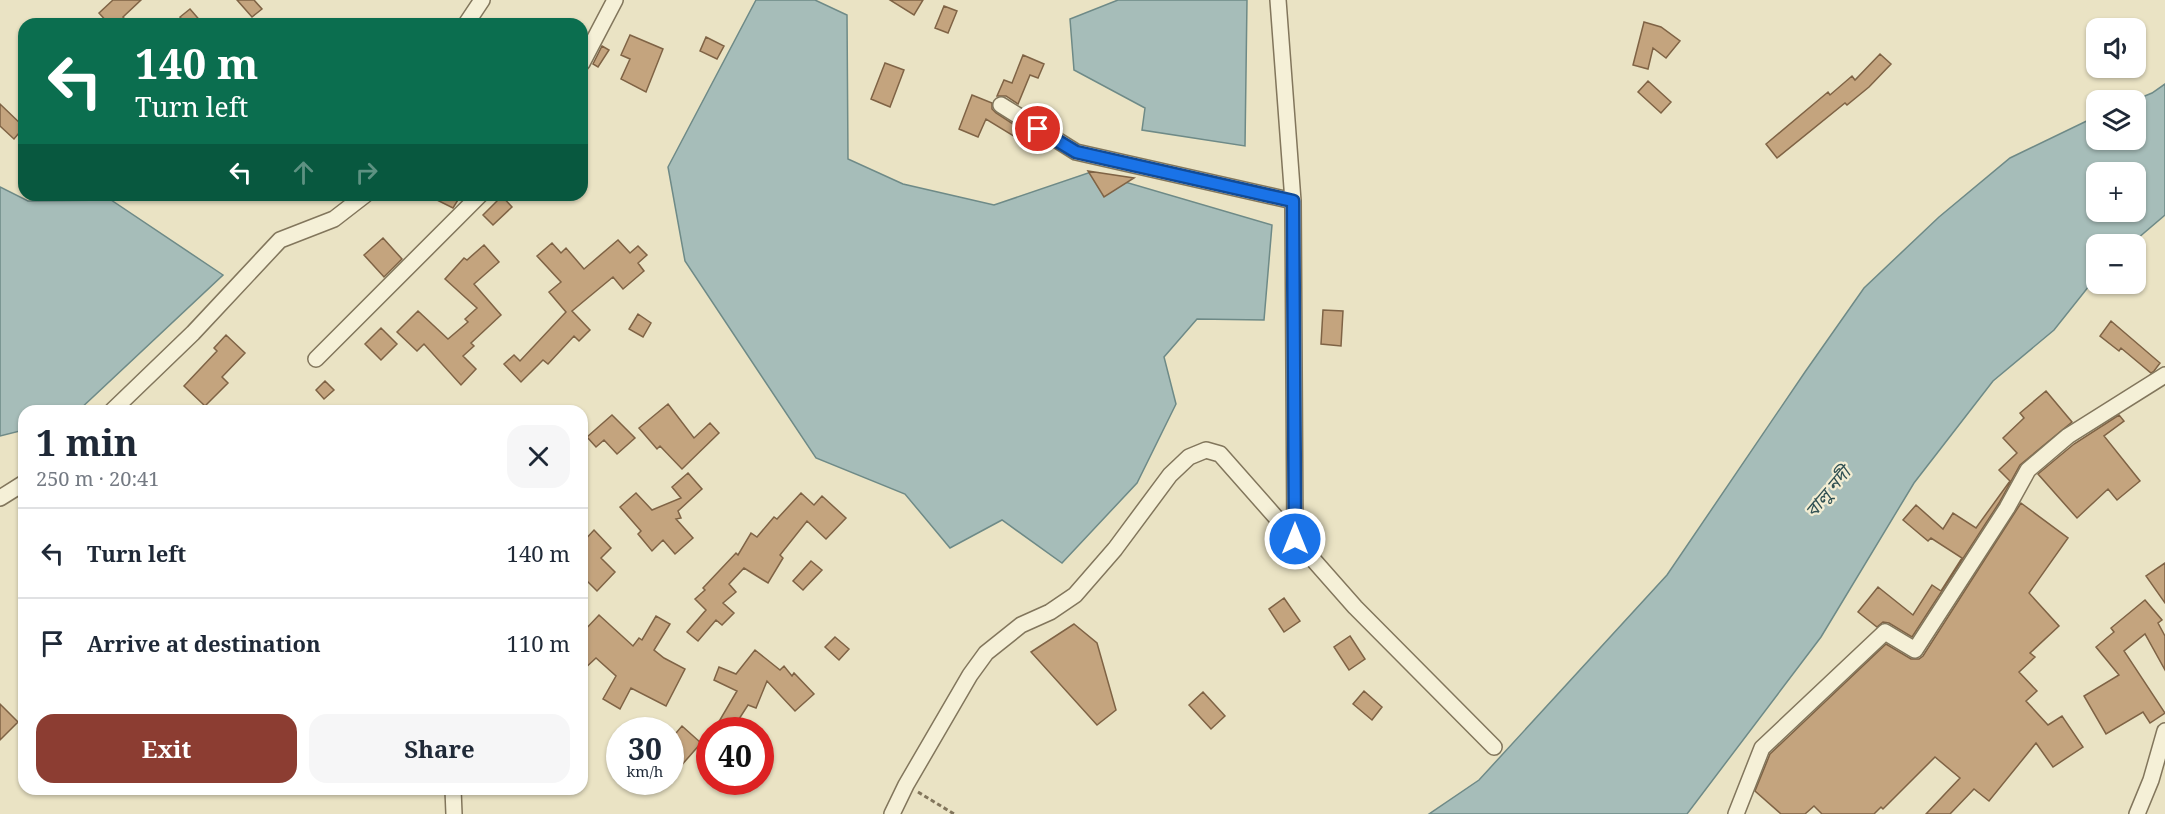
<!DOCTYPE html>
<meta charset="utf-8">
<style>
body{margin:0;font-family:"Noto Serif","Noto Sans Bengali",serif;background:#f6f6f7;color:#1f2937;height:100vh;display:flex;flex-direction:column;font-size:22px;white-space:nowrap}
*{box-sizing:border-box;margin:0}
p{font-size:20px;color:#747a83}
.icon{flex:none;width:33px;height:33px;fill:none;stroke:currentColor;stroke-width:2;stroke-linecap:round;stroke-linejoin:round}
.map{position:relative;flex:1;overflow:hidden}
.panel{position:absolute;left:18px;top:405px;width:570px;height:390px;display:flex;flex-direction:column;background:#fff;border-radius:18px;box-shadow:0 2px 4px #0004}
.panel>*{flex:none}
.hud{position:absolute;left:18px;top:18px;width:570px;height:183px;border-radius:18px;box-shadow:0 2px 4px #0004;background:#0b6e4f;color:#fff;overflow:hidden}
.buttons{position:absolute;left:2086px;top:18px;display:grid;gap:12px}
.buttons a{display:grid;place-items:center;width:60px;height:60px;border-radius:12px;background:#fff;box-shadow:0 2px 4px #0004;font-size:30px}
.speed{position:absolute;left:606px;top:717px;display:flex;gap:12px;font-size:30px;font-weight:700;text-align:center}
.speed>*{display:grid;place-content:center;width:78px;height:78px;border-radius:50%;background:#fff;box-shadow:0 2px 4px #0004;line-height:1}
.speed small{font-size:15px;font-weight:400}
.speed .limit{border:9px solid #d22;background:#fff;color:#111}
.pin{position:absolute;display:grid;place-items:center;width:51px;height:51px;color:#fff;margin:-26px;border:3px solid #fff;border-radius:50%;box-shadow:0 2px 6px #0007}
.me{position:absolute;width:66px;margin:-33px;rotate:0deg;stroke-linejoin:round;filter:drop-shadow(0 0 4px #0008)}
.turn{display:flex;align-items:center;gap:21px;height:126px;padding:0 18px;font-size:27px}
.turn .icon{width:78px;height:78px;stroke-width:2.5}
.turn b{display:block;font-size:42px;line-height:51px}
.lanes{display:flex;align-items:center;height:57px;padding:0 18px;background:#0003;justify-content:center;gap:30px;direction:ltr}
.lanes .off{opacity:.35}
.round{display:grid;place-items:center;flex:none;width:63px;height:63px;border-radius:18px;background:#f6f6f7}
.overview{display:flex;align-items:center;justify-content:space-between;height:102px;padding:0 18px}
h1{font-size:36px;font-weight:700;line-height:45px}
.primary-button{display:flex;gap:12px;margin-top:auto;padding:12px 18px}
.primary-button a{flex:1;height:69px;border-radius:18px;background:#8c3d32;color:#fff;font-size:24px;font-weight:700;line-height:69px;text-align:center}
.primary-button a+a{background:#f6f6f7;color:#1f2937}
ul{padding:0;list-style:none}
li{display:flex;align-items:center;gap:18px;height:90px;padding:0 18px;border-top:2px solid #e0e1e3}
li div{flex:1}
li b{display:block;font-size:22px}
li em{font-style:normal}
.map>svg:first-child{display:block}
.water{fill:#a6bdb9;stroke:#6e8a87;stroke-width:1.5;fill-rule:evenodd}
.building{fill:#c4a47e;stroke:#7f6345;stroke-width:1.5}
.lines{fill:none;stroke-linecap:round;stroke-linejoin:round}
.minor-casing{stroke:#82765c;stroke-width:18}
.path{stroke:#82765c;stroke-width:3;stroke-dasharray:4.5 3;stroke-linecap:butt}
.minor{stroke:#f5f0d7;stroke-width:15}
.route-casing{stroke:#114b97;stroke-width:15}
.route{stroke:#1a73e8;stroke-width:10}
.labels{text-anchor:middle;stroke-width:4.5;stroke-linejoin:round;paint-order:stroke}
.water-label{font-size:18px;font-style:italic;fill:#305052;stroke:#f2edd3}
</style>
<div class="map">
<svg width="2165" height="814" viewBox="0 0 2165 814">
<rect width="100%" height="100%" fill="#eae3c4"/>
<path class="water" d="M756,0H815L847,15L848,159L903,184L994,205L1091,172L1272,225L1264,320L1197,319L1164,357L1176,404L1137,483L1062,563L1002,520L950,548L905,494L816,458L685,261L668,167Z
M1118,0H1247L1245,146L1142,130L1145,108L1074,70L1070,19Z
M2165,84V215L2131,244H2097V276L2054,330L1993,381L1914,483L1821,637L1687,814H1429L1479,780L1667,575L1805,372L1864,288L1939,217L2010,158L2097,116V140H2136L2135,100L2152,93ZM2097,172H2136V212H2097Z
M0,187L28,201L111,200L223,275L78,411H24V430L0,436Z"/>
<path class="building" d="M113,0H141L123,17L130,24H109L99,13Z
M237,0H254L262,9L252,17Z
M890,0H923L914,15Z
M944,6L957,11L948,33L935,28Z
M190,9L203,24H186L180,17Z
M1644,22L1661,27L1680,41L1666,58L1653,48L1648,69L1633,65Z
M630,35L663,49L646,92L621,79L630,59L621,55Z
M706,37L724,46L717,59L700,51Z
M602,46L609,50L598,67L593,64Z
M1880,54L1891,64L1869,87L1847,105L1845,103L1777,158L1766,144L1828,92L1830,95L1852,76L1855,80Z
M1023,55L1044,64L1038,78L1030,75L1018,104L1006,96H997L1004,80L1012,83Z
M885,63L904,70L890,107L871,99Z
M1648,81L1671,102L1661,113L1638,92Z
M972,95L992,103V109L996,113L1030,135L1025,143L986,119L978,137L959,129Z
M0,104L24,127L14,139L0,126Z
M1088,171L1134,178L1104,197Z
M427,195H461L453,208Z
M502,196L512,207L493,225L483,215Z
M383,238L402,259L384,277L364,255Z
M618,240L630,253L638,246L647,255L638,263L644,271L623,289L613,277L572,311L590,330L579,341L574,336L548,364L543,360L521,382L504,364L514,355L520,361L566,312L549,292L561,282L537,256L552,243L561,253L566,248L584,269Z
M484,245L499,262L474,284L501,315L471,343L474,346L463,356L476,369L461,385L424,344L417,351L397,332L418,311L448,339L468,322L465,319L477,308L445,279L464,258L467,260Z
M1323,310L1343,311L1341,346L1321,344Z
M638,314L651,323L643,337L629,329Z
M2111,321L2160,363L2154,371L2151,373L2121,348L2119,351L2100,336Z
M381,328L397,344L381,360L365,344Z
M226,335L245,353L222,377L228,383L205,406L184,386L217,351L214,348Z
M325,381L334,390L324,399L316,390Z
M2046,391L2072,422L2020,465L1999,503L1912,637L1889,623L1883,622L1877,627L1858,612L1878,587L1913,615L1932,585L1941,591L1962,558L1931,538L1928,541L1903,520L1916,505L1943,529L1953,513L1976,528L2010,481L1999,470L2017,453L2003,438L2024,418L2020,413Z
M668,404L694,438L710,423L719,433L682,469L660,446L657,449L639,428Z
M612,415L635,438L617,454L604,440L596,447L587,437Z
M2119,415L2124,421L2104,436L2140,481L2117,500L2108,489L2077,518L2038,474L2074,444Z
M688,473L702,489L678,511L681,518L676,519L693,538L675,554L663,540L652,551L638,534L641,531L620,507L636,493L652,510L681,498L672,487Z
M801,493L814,505L822,496L846,518L826,539L807,521L780,555L783,558L768,583L744,568L729,584L736,592L723,603L734,613L722,625L716,620L698,641L687,632L706,610L695,599L705,590L703,588L736,553L738,555L751,533L757,537L774,517L777,519Z
M2021,503L2068,538L2029,593L2059,626L2030,653L2035,657L2019,672L2037,691L2026,701L2048,725L2062,716L2083,747L2053,767L2036,743L1989,801L1974,789L1950,814H1926L1960,778L1935,757L1883,809L1881,807L1874,814H1822L1814,806L1805,814H1781L1755,791L1770,754L1886,644L1911,659H1919L1923,656Z
M594,530L611,548L601,558L615,572L597,591L582,576V543Z
M811,561L822,570L803,590L793,581Z
M2165,563V603L2146,576Z
M1284,598L1300,621L1284,632L1269,609Z
M2145,600L2162,620L2158,623L2165,636V670L2145,634L2124,651L2165,713L2150,723L2143,712L2106,734L2084,696L2119,675L2096,647L2114,632L2111,628Z
M599,615L633,646L639,638L642,640L656,616L670,624L654,650L664,658L685,669L666,706L631,688L620,709L603,699L616,676L596,658L582,671V633Z
M1074,624L1097,643L1116,710L1097,725L1031,652Z
M1350,636L1365,659L1349,670L1334,647Z
M835,637L849,649L839,660L825,647Z
M755,650L780,670L784,666L792,676L794,673L814,694L795,711L767,681L756,708L748,705L732,730H714L737,691L714,680L719,667L736,674Z
M1364,691L1382,707L1372,720L1353,704Z
M1203,692L1225,716L1211,729L1189,705Z
M0,704L18,722L0,740Z
M682,726L701,743L680,767L670,759V740Z"/>
<g class="lines">
<defs>
<path id="minor" d="M1278,0L1293,201L1295,539
M466,24L482,0
M582,63L615,0
M1001,105L1076,152L1293,201
M316,359L480,195
M112,411L193,333L280,240L334,219L365,195
M0,498L24,483
M453,789L454,814
M892,814L906,785L970,675L986,653L1021,625L1050,612L1075,595L1115,549L1170,475L1189,457L1206,450L1220,454L1355,607L1494,747
M1736,814L1762,748L1885,632L1915,650L2007,508L2028,470L2068,436L2165,375
M2137,814L2151,780L2165,731"/>
</defs>
<use href="#minor" class="minor-casing"/>
<path class="path" d="M918,792L954,814"/>
<use href="#minor" class="minor"/>
</g>
<g class="lines">
<defs>
<path id="route" d="M1038,129L1076,152L1293,201L1295,539"/>
</defs>
<use href="#route" class="route-casing"/>
<use href="#route" class="route"/>
</g>
<g class="labels">
<g class="water-label">
<text transform="translate(1828 492) rotate(-50)" y="6">বালু নদী</text>
</g>
</g>
</svg>
<div class="buttons">
<a><svg class="icon" aria-label="sound" viewBox="0 0 24 24"><path d="M4 9h4l5-4v14l-5-4H4zM17 9q2 3 0 6"/></svg></a>
<a><svg class="icon" aria-label="layers" viewBox="0 0 24 24"><path d="M12 4l9 5-9 5-9-5zM3 14l9 5 9-5"/></svg></a>
<a>+</a>
<a>−</a>
</div>
<div class="speed"><div>30<small>km/h</small></div><div class="limit">40</div></div>
<div class="pin" style="left:1038px;top:129px;background:#d93025"><svg class="icon" aria-label="arrive" viewBox="0 0 24 24"><path d="M6 21V4h12l-3 4 3 4H6"/></svg></div>
<svg class="me" style="left:1295px;top:539px" viewBox="-20 -20 40 40"><circle r="17" fill="#1a73e8" stroke="#fff" stroke-width="3"/><path d="M0-11L8 9 0 5-8 9z" fill="#fff"/></svg>
<div class="hud">
<div class="turn"><svg class="icon" aria-label="left" viewBox="0 0 24 24"><path d="M17 20v-9H6M10 6l-5 5 5 5"/></svg><div><b>140 m</b>Turn left</div></div>
<div class="lanes"><svg class="icon" aria-label="left" viewBox="0 0 24 24"><path d="M17 20v-9H6M10 6l-5 5 5 5"/></svg><svg class="icon off" aria-label="ahead" viewBox="0 0 24 24"><path d="M12 20V5M6 11l6-6 6 6"/></svg><svg class="icon off" aria-label="right" viewBox="0 0 24 24"><path d="M7 20v-9h11M14 6l5 5-5 5"/></svg></div>
</div>
<section class="panel">
<div class="overview"><div><h1>1 min</h1><p>250 m · 20:41</p></div><a class="round"><svg class="icon" aria-label="close" viewBox="0 0 24 24"><path d="M6 6l12 12M18 6L6 18"/></svg></a></div>
<ul>
<li><svg class="icon" aria-label="left" viewBox="0 0 24 24"><path d="M17 20v-9H6M10 6l-5 5 5 5"/></svg><div><b>Turn left</b></div><em>140 m</em></li>
<li><svg class="icon" aria-label="arrive" viewBox="0 0 24 24"><path d="M6 21V4h12l-3 4 3 4H6"/></svg><div><b>Arrive at destination</b></div><em>110 m</em></li>
</ul>
<div class="primary-button"><a>Exit</a><a>Share</a></div>
</section>
</div>
